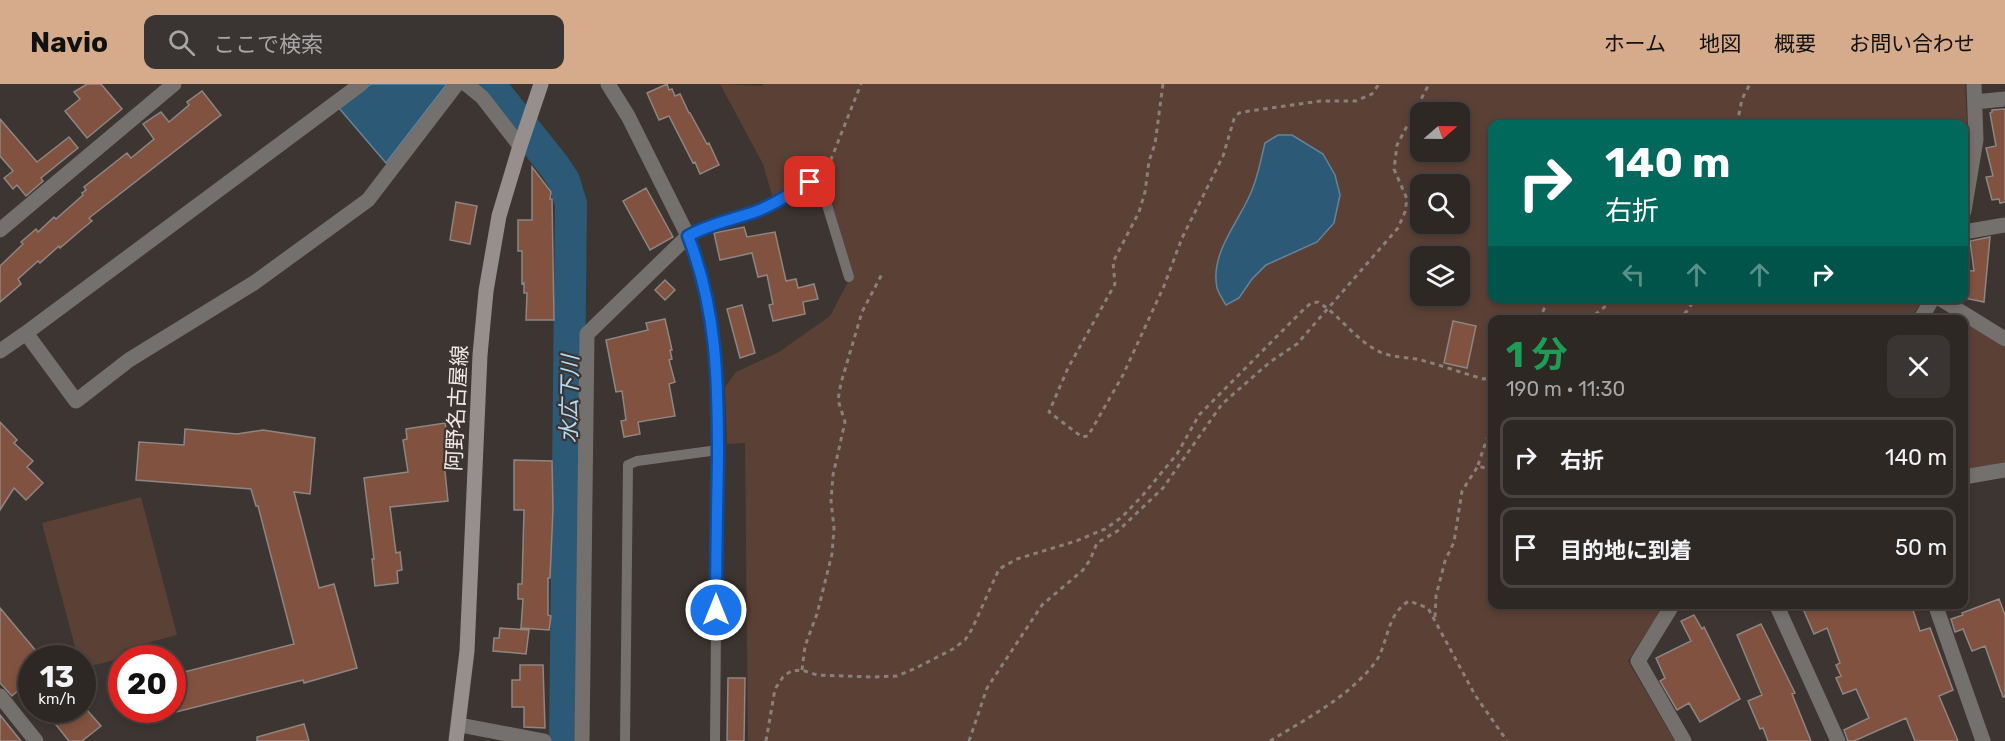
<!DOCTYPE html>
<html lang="ja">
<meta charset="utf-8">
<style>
body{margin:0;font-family:Rubik,"Noto Sans JP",sans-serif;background:#3a3432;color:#f1f3f6;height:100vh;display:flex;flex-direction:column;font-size:22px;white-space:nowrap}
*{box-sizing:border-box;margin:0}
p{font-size:20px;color:#a7a6a7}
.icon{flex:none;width:33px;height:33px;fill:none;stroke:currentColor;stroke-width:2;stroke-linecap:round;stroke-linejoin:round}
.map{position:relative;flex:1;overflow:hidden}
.details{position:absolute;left:1488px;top:231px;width:480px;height:294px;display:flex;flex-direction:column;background:#2e2825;border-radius:12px;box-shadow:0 3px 9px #0003,0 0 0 2px #494442}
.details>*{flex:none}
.hud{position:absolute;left:1488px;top:36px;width:480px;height:183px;border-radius:12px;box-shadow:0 3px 9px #0003,0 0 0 2px #494442;background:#00695c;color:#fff;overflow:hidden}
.needle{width:39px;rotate:70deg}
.controls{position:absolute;left:1410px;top:18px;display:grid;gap:12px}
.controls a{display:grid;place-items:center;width:60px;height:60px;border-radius:12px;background:#2e2825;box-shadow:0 3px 9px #0003,0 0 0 2px #494442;font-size:30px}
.speed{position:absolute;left:18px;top:561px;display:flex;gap:12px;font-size:30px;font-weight:700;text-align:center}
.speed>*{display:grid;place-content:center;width:78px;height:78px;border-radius:50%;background:#2e2825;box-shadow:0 3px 9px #0003,0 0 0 2px #494442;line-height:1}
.speed small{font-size:15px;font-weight:400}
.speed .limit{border:9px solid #d22;background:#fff;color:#111}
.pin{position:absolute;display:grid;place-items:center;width:51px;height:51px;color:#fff;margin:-26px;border-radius:12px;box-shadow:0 3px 9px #0006}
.me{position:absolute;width:66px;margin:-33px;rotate:0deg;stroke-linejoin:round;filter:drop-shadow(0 0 4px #0008)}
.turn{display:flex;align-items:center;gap:21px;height:126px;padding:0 18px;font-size:27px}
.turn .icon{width:78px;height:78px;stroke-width:2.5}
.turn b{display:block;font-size:42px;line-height:51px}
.lanes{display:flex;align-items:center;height:57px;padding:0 18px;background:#0003;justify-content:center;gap:30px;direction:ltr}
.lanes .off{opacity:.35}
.round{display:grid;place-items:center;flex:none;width:63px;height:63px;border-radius:12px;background:#3a3432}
.summary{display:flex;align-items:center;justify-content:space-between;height:102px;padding:0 18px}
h1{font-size:36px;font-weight:700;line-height:45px;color:#1e9e55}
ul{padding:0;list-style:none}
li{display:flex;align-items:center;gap:18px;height:81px;margin:0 12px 9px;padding:0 6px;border:3px solid #494442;border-radius:12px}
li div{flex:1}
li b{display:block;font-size:22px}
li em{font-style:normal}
header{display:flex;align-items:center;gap:36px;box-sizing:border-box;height:84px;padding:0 30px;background:#d6ab8b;color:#111}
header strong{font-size:28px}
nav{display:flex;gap:33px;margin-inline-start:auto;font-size:21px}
.search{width:420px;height:54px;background:#3a3432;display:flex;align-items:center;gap:15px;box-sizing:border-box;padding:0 21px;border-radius:12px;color:#a7a6a7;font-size:22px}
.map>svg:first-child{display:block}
.green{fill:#5b4035;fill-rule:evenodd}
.water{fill:#2c5976;stroke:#668498;stroke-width:1.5}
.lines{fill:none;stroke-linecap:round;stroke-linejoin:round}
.river{stroke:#2c5976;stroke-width:32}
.building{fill:#80523f;stroke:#8f8582;stroke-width:1.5}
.path{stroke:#87807d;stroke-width:3;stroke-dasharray:4.5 4.5;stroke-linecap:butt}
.lane{stroke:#74706e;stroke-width:10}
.street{stroke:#74706e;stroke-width:15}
.secondary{stroke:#968f8d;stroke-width:15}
.route-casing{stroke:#114b97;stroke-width:15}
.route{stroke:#1a73e8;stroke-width:10}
.labels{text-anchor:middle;stroke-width:4.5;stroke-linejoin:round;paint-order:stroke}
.street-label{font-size:21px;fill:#efeae8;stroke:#3d3531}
.water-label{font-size:22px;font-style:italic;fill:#b1dbf7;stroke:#3d3531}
</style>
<header>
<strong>Navio</strong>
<div class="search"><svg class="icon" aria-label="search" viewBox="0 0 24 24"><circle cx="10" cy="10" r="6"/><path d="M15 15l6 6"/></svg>ここで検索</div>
<nav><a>ホーム</a><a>地図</a><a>概要</a><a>お問い合わせ</a></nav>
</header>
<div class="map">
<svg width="2005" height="657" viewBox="0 0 2005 657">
<rect width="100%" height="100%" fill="#3d3531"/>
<path class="green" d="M494,0H508L522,18L518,31Z
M720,0L763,2V0H1965L1968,55L1964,77V40H1492V214L1923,215L1910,236H1492V520L1664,521L1628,577L1675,657H748L745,359L727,360L725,303L736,288L779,268L830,232L847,200L853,193L831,125L828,101L819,92V85L773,115L763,80ZM1420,28H1460V68H1420ZM1420,100H1460V140H1420ZM1420,172H1460V212H1420Z
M1964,237L2005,263V382L1964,390Z
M141,413L177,551L124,565L126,573L83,584L82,574H78L42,439Z"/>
<path class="water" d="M371,0H447L386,79L339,24Z
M1278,51H1292L1323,70L1335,91L1340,111L1334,139L1317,158L1266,181L1252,195L1239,214L1226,221C1223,216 1219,210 1217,204C1210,171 1236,141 1249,113C1258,95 1260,78 1265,59Z"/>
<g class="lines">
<path class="river" d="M489,0L555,83L564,97L571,120L565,657"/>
</g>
<path class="building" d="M87,0H101L122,25L87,54L65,27L80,15L74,8Z
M667,0L669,6L672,5L675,12L680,10L689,29H690L707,60L709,59L719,81L700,90L695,78L693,79L669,32L659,36L647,9Z
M202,7L221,31L89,134L92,137L81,146L60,164L59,162L40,179L38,177L18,195L21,200L0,218V182L23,160L21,158L36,145L38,148L54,133L56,135L83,111L82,109L86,106L84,103L127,69L131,74L154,55L143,40L161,28L169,38L189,21L187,18Z
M2005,25V118L2000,119L1999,115L1992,116L1986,93L1993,92L1986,64L1996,62L1990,29L1992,28V26Z
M0,35L37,78L69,53L78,64L41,94L43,97L26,112L17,101L13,105L4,94L13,87L0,72Z
M532,83L551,108L550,115H552L554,236H526L527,209H524V199L522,200V167H518V136H532Z
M646,104L673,153L650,166L623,117Z
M456,118L477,122L470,160L450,156Z
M744,143L747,153L775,148L786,197L796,195L798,204L814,200L818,215L803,218L805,230L773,237L769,221L773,220L767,191L758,193L752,169L720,176L714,149Z
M1990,153L1984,218L1964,214V186L1974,187L1970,157Z
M665,196L675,206L665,216L655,206Z
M742,221L755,269L740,274L727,225Z
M665,235L672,266H670L672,275L669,276L675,298L669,300L675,332L638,338L640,350L624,353L621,337L626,336L622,307L616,308L606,256L648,246L646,239Z
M1453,237L1476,242L1467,284L1444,279Z
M0,338L17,356L14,359L33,377L27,383L43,399L26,416L14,404L0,426Z
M445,339L453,377L444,378L448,417L390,423L396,469L400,468L402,486L397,487L398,499L375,502L372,475H374L364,394L408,388L403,356L407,355L406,345Z
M185,345L237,350L263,346L315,354L310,410L294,408L319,504L334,500L357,584L304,599L303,596L172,629V591L294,560L258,422H256L251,405L136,396L139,358L184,361Z
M514,376L552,377L553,425L550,494H548V531L551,532L549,546L521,544L523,515H518V500H522L524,426H514Z
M1999,515L2005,531V613H2003L1985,562L1972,567L1963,545L1955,548L1951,535L1963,531L1962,529Z
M1819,520H1911L1920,547L1930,544L1953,606L1939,612L1958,657H1915L1906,634L1854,657H1848L1844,646L1869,634L1856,605L1843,610L1836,594L1841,592L1836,581L1840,579L1827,544L1814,550L1804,527Z
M0,524L42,574H32V615L22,603L12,612L0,599Z
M1694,531L1702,545L1704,543L1740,615L1700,638L1689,619L1677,626L1660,597L1665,594L1656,574L1691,557L1681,537Z
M1761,540L1795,609L1792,610L1811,657H1768L1763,644L1760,645L1748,617L1762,611L1737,551Z
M500,544L529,546L526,570L493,567L494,554H499Z
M520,581H543L545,644L524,643V623H512V596H520Z
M728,594H745L744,657H727Z
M44,626H87L101,642L82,657H69Z
M0,631L21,657H0Z
M304,640L309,657H257V653Z"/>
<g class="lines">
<path class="path" d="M1163,0L1155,60L1149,77L1145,108L1139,128L1113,178L1115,200L1068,284L1049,328L1082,353L1088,352L1123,291L1164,202L1182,154L1223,72L1234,35L1239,29L1249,27L1321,17H1356L1372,10L1379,0
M1737,40L1742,15L1750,0
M824,93L861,0
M1539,236L1549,214
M1588,236L1616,214
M1678,236L1688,226L1695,214
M1478,381L1492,340
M1435,533L1436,512L1445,477L1454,458L1462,407L1478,382L1492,386
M802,586L805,562L817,530L832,470L834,444L831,417L833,391L845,338L838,316L841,299L862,228L883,188
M766,657L775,605L783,593L791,587L802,586L817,591L872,593L897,592L916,584L953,565L965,556L972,545L999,485L1017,475L1076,457L1105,445L1122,433L1143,411L1177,370L1199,331L1301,228L1311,219L1318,218C1341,232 1355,256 1380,268C1391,273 1404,273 1416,275C1439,280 1461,289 1484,295L1492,293
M969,657L987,604L1042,521L1083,486L1090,476L1097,459L1119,446L1163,404L1222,320L1270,278L1297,260L1398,144L1405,128L1407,115L1394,85L1397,61L1429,0
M1270,657C1307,634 1346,615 1374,580C1389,561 1385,531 1409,517L1428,524L1475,611L1507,657"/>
<path class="lane" d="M625,657L628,381L637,377L718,366
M715,657L718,336L717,283L713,246L701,184L688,152C711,139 736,135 760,125C778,118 794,108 810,98L823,108L849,193"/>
<path class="street" d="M466,0L482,13L520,62
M1975,18L2005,15
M1964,127L1976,56L1974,0
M0,146L174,0
M1964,148L2005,141
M1939,214L2005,255
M1920,236L1933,214
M26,249L361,0
M0,267L26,249L76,317L129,276L254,199L368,116L457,0
M1964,393L2005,386
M1673,520L1638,577L1684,657
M1776,520L1838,657
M1935,520L1983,657
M0,612L36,657
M460,641L544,657
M582,657L587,250L688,152L628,32L608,0"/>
<path class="secondary" d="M456,657L467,567L480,271L486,207L499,132L520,62L541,0"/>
</g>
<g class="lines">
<defs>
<path id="route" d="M716,526C716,475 717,425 718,374C718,296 717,226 688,152C711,139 736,135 760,126C778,118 794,108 810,98"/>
</defs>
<use href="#route" class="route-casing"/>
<use href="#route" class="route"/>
</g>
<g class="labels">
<g class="street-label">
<text transform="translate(457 324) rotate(-87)" y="7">阿野名古屋線</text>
</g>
<g class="water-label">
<text transform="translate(569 315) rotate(-89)" y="8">水広下川</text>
</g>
</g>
</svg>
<div class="controls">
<a><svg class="needle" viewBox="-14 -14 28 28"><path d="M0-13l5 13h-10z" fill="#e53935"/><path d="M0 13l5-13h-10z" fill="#a7a6a7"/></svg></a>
<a><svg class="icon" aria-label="search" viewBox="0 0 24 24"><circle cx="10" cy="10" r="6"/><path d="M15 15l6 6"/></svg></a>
<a><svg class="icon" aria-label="layers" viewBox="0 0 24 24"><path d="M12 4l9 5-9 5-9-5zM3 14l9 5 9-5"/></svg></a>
</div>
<div class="speed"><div>13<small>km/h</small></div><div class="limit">20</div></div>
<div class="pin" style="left:810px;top:98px;background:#d93025"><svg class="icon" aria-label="arrive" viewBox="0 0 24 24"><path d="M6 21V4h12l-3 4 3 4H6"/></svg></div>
<svg class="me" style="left:716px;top:526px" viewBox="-20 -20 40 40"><circle r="17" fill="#1a73e8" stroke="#fff" stroke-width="3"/><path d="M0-11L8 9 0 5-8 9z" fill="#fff"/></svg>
<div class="hud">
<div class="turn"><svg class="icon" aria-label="right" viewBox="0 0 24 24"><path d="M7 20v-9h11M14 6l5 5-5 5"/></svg><div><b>140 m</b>右折</div></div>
<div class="lanes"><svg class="icon off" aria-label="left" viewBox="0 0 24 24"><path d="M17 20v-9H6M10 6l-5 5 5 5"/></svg><svg class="icon off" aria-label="ahead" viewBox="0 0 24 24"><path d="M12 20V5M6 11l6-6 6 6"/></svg><svg class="icon off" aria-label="ahead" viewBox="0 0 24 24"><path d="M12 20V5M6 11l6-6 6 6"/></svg><svg class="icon" aria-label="right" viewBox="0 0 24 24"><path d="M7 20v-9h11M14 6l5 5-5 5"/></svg></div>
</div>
<section class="details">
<div class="summary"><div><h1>1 分</h1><p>190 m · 11:30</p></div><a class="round"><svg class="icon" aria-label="close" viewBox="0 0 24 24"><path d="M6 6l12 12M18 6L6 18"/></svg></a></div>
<ul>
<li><svg class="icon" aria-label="right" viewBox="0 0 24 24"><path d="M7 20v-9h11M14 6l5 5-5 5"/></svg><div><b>右折</b></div><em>140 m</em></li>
<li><svg class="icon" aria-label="arrive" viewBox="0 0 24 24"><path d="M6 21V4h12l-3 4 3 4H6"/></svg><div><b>目的地に到着</b></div><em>50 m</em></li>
</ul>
</section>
</div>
